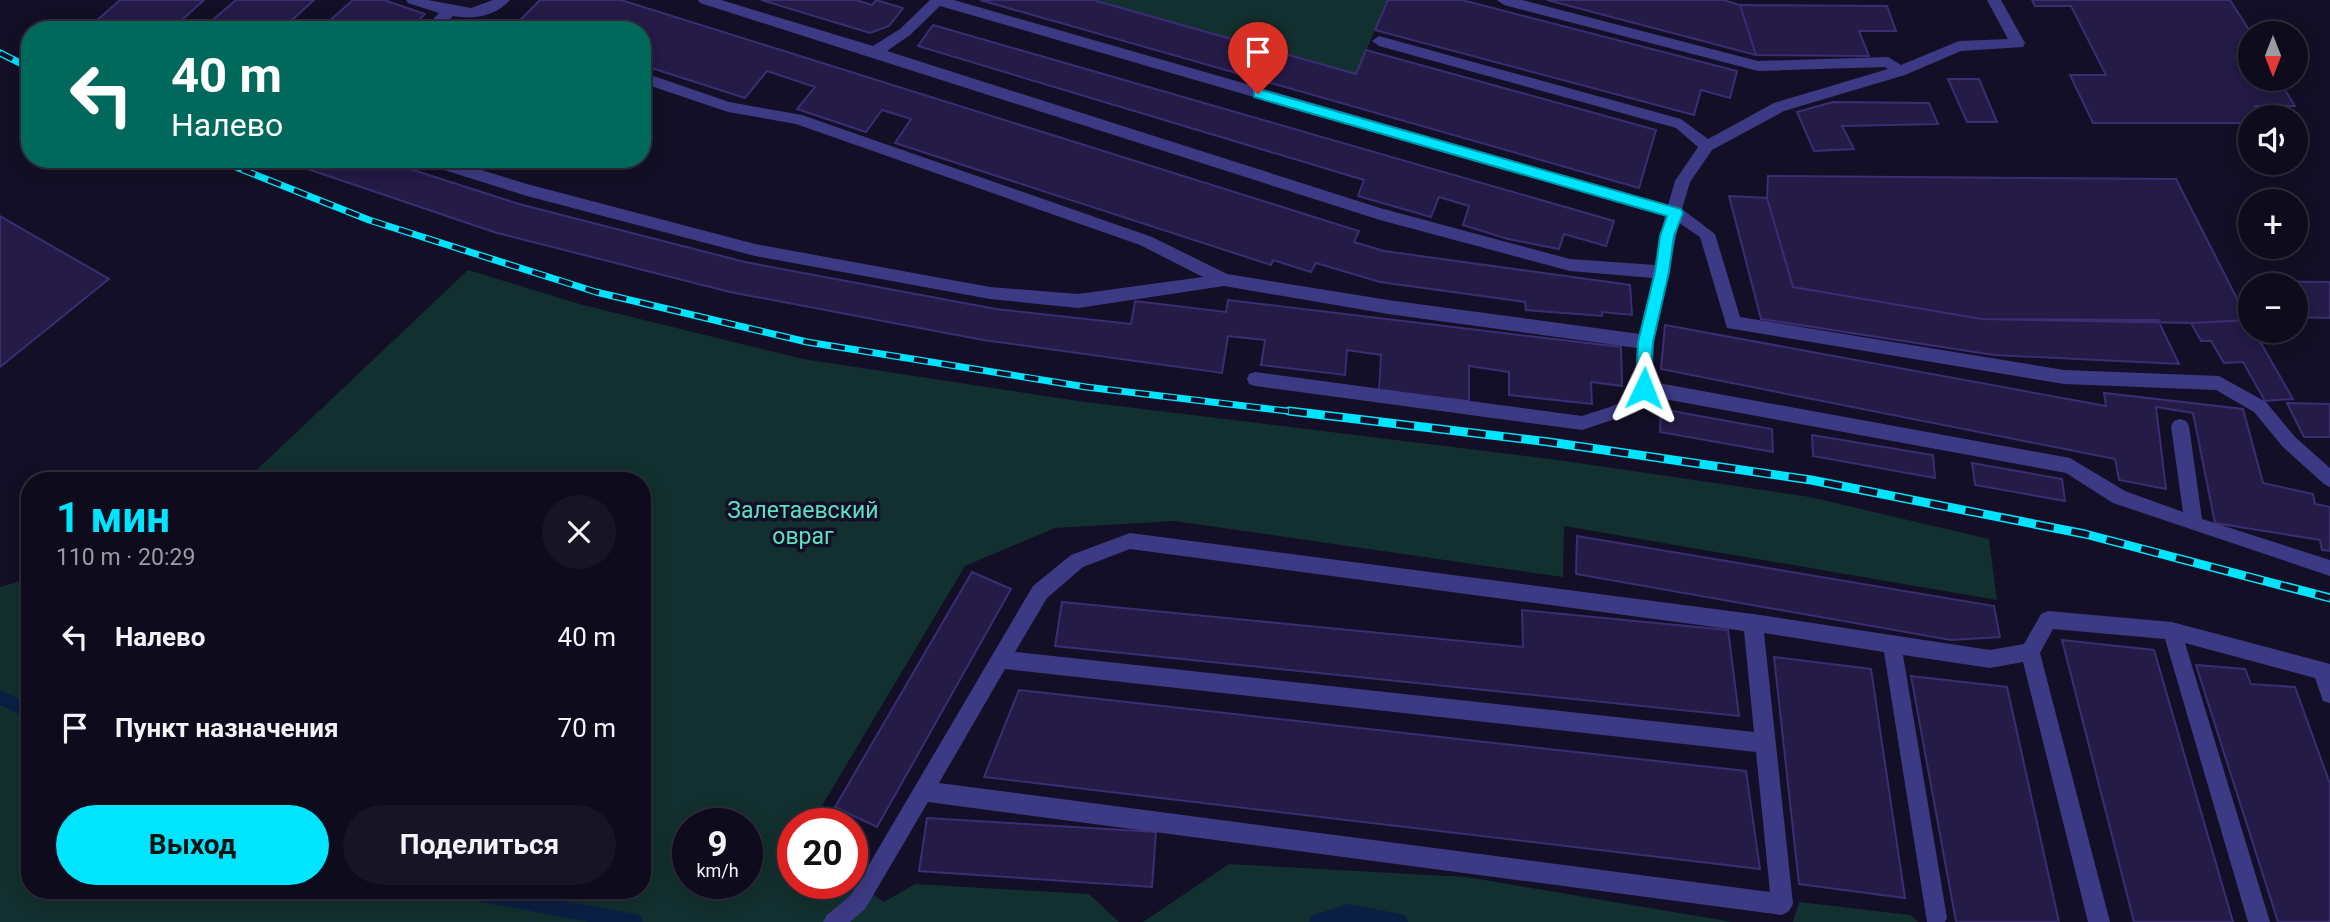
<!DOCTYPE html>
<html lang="ru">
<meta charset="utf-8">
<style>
body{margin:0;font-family:Roboto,sans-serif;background:#171425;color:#f1f3f6;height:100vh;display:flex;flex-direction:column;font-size:26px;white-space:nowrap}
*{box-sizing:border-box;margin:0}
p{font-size:23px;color:#9b9ba3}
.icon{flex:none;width:38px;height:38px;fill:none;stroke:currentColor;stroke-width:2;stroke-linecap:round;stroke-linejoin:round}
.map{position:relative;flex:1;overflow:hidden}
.drawer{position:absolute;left:21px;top:472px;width:630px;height:427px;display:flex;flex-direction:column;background:#0e0b1c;border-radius:28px;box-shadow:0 4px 18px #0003,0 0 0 2px #2e2b3b}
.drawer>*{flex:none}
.banner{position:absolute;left:21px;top:21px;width:630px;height:147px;border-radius:28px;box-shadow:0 4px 18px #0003,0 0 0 2px #2e2b3b;background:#00695c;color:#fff;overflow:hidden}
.needle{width:46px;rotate:180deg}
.fabs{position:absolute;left:2238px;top:21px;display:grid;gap:14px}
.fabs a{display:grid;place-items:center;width:70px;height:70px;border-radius:50%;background:#0e0b1c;box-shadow:0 4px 18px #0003,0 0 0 2px #2e2b3b;font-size:35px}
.speed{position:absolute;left:672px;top:808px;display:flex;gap:14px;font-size:35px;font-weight:700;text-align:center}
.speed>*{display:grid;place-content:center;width:91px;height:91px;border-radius:50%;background:#0e0b1c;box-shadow:0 4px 18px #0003,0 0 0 2px #2e2b3b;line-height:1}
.speed small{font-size:18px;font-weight:400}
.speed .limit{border:10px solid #d22;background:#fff;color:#111}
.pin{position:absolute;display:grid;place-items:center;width:60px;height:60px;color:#fff;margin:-72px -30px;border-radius:50% 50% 50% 0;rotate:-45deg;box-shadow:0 0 7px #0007}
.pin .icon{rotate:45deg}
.me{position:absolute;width:77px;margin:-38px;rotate:2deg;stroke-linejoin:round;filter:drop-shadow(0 0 5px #0008)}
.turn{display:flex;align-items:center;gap:24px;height:147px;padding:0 35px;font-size:32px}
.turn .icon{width:91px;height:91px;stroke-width:2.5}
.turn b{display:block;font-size:49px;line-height:60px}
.round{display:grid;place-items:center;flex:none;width:74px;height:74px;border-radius:37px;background:#171425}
.overview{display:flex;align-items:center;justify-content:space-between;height:119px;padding:0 35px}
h1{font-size:42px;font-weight:700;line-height:52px;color:#00e5ff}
.cta{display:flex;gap:14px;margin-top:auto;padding:14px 35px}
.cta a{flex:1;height:80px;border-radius:42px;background:#00e5ff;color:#111;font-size:28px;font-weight:700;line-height:80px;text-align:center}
.cta a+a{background:#171425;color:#f1f3f6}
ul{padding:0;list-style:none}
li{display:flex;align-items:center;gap:21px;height:91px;padding:0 35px}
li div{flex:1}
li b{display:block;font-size:26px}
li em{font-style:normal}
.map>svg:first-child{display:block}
.green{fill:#12302f;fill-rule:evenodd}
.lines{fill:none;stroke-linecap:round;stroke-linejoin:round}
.stream{fill:#0a1f44;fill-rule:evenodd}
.building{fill:#241b47;stroke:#3b2d73;stroke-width:2}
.service{fill:#3d3a85;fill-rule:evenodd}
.rail-far1-casing{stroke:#00e5ff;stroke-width:7}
.rail-casing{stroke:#00e5ff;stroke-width:9}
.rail-far1{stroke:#130f26;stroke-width:4.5;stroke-dasharray:14;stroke-linecap:butt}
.rail{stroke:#130f26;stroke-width:6;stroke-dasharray:18;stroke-linecap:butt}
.route{fill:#00e5ff;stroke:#0095a6;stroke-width:2}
.labels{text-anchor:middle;stroke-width:7;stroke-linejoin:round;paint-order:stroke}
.park-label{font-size:23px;fill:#5fe0c0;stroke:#130f26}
</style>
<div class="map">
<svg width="2330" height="922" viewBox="0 0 2330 922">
<rect width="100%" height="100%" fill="#130f26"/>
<path class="green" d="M1093,0H1388L1356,74Z
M468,270L583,305L803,359L1078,401L1551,459L1810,497L1989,539L1997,600L1564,526L1563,577L1174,521L1055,528L965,566L811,824H793V884H852V880L884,902L915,884L1089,894L1119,922H0V587L30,578V891H642V481H245ZM688,824H747V884H688Z
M1229,864L1467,877L1733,922H1143Z
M1799,902L1910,915L1918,922H1793Z"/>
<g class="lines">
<path class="stream" d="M0,690L30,704V719L0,705Z
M458,891H510L635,914L641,916L643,922H589L466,899L460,897Z
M1348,904L1400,914L1406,916L1408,922H1309L1311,916Z"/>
</g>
<path class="building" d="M120,0H204L171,30H86Z
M236,0H314L281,30H201Z
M353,0H384L425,14L409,30H319Z
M540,0H621L1359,231L1354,242L1384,251L1630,285L1632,315L1602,312V316L1526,310L1525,302L1380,282L1316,263L1311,272L1273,260L1271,265L895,143L911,119L882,110L866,132L797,109L815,87L767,71L745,98L642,65V30H534L516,24Z
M761,0H856L872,5L876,0L903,8L889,26L870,33Z
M980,0H1093L1356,74L1366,50L1656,130L1639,188Z
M1388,0H1462L1737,71L1730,98L1701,90L1694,115L1375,30Z
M1547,0H1723L1740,5L1756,55Z
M2032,0H2230L2251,33L2250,79H2278L2295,106H2255L2262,117H2250V123H2093L2070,75H2106L2071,6H2035Z
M1740,5L1887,6L1896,31H1859L1869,56L1756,55Z
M933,25L1614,221L1606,246L1564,234L1559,249L1508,239L1463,225L1469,206L1439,197L1431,217L1358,196L1364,180L918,46Z
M1948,79H1979L1997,122H1967Z
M1833,102L1929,103L1938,124L1842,126L1854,149L1814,151L1797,112Z
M278,159H379L519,204L745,262L996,309L1131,324L1135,301L1226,312L1228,300L1621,347L1622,386L1591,382L1592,404L1509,395V372L1469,366V401L1379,391L1381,355L1347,350L1345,375L1261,365L1265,340L1228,336L1222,373L983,340L730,292L497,233Z
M1768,176L2176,179L2248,320L2191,323L1982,319L1793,287L1767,198Z
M1729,196L1767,198L1793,287L1982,319L2158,320L2179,364L1994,355L1761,319Z
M0,216L109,279L0,367Z
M2250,281L2330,282V318L2296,317V285H2253Z
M2248,320L2250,331H2254L2293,399L2265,401L2243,362L2224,363L2211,341H2201L2191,323Z
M1665,325L2106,406L2104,393L2243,409L2263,483L2313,494L2315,504L2330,507V551L2322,550L2320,540L2215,523L2193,413L2156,407L2166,489L2119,480L2115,459L1661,369Z
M2287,403L2330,404V437H2304Z
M1661,409L1772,429L1773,452L1660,432Z
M1812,435L1933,455L1935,478L1813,456Z
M1972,463L2062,479L2065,501L1975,485Z
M1577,536L1994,606L2000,637L1951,640L1576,574Z
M972,572L1011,589L877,827L835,807Z
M1062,602L1523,647L1522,610L1728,630L1739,716L1055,646Z
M2062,640L2154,650L2233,922H2134Z
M1774,657L1871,669L1905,898L1799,884Z
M2196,665L2245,669L2251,684L2295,687L2330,784V922H2278Z
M1911,676L2007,687L2059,922H1956Z
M1019,690L1746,771L1760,869L984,777Z
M927,818L1156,832L1152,887L919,871Z"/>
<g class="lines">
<path class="service" d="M406,0H428L471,8L493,0H510C496,16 473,20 453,16L439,30H423L439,13L408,3Z
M698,0H721L873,46L900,29L930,0H954L1668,205L1675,181L1698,147L1676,128L1379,46L1372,41L1379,36L1681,119L1708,139L1774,103L1888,69L1885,67L1758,71L1504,5L1497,0H1522L1758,61L1888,57L1901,65L1959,41L2008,39L1987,0H2001L2025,43L2023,47L1961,51L1905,75L1784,111L1712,150L1690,182L1682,209L1715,234L1740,317L2064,370L2219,376L2266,402L2295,437L2330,468V487L2324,484L2283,447L2254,412L2216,390L2064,384L1727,328L1700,237L1679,223L1654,342L1653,382L2070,458L2125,491L2183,512L2171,426L2174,421L2180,419L2186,421L2189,426L2202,519L2330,560V576L2113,503L2066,473L1648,396L1636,412L1582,430L1255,386L1249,384L1247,379L1249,374L1255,372L1582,416C1634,399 1635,404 1637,348L1388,314L1224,286L1078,308L990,299L755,256L527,196L422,163L420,159H446L527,184L755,244L990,287L1078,294L1203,277L1140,245L796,124L728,112L642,83V72L729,102L802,115L1152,237L1227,274L1388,300L1640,334L1653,278L1570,271L1380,220L700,3ZM940,6L1665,216L1655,265L1570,259L1380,208L887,51L910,35Z
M1130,533L1753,614L1990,650L2024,644L2041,614L2048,611L2172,622L2330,664V703L2323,701L2315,678L2185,643L2270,922H2248L2165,639L2053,629L2040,653L2110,922H2088L2023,662L1990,668L1903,655L1947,918L1945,922H1927L1884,652L1764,633L1793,904L1789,911L1782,915L928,802L865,909L850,922H823L827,915L851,895L1033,586L1071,555ZM1130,549L1744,631L1754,732L1015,652L1047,598L1083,567ZM1005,669L1756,752L1770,892L939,783Z"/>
<defs>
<path id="rail-far1" d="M0,53L30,68
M216,159L369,220L596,292L807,342L1086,387L1304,413"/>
<path id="rail" d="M1289,411L1549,442L1811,480L2085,534L2330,598"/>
</defs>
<use href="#rail-far1" class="rail-far1-casing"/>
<use href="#rail" class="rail-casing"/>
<use href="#rail-far1" class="rail-far1"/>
<use href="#rail" class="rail"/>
</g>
<path class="route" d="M1258,89L1681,209L1683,213L1674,236L1669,272L1653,342L1649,393L1644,394L1636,388L1638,342L1655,272L1660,236L1667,216L1254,97V90Z"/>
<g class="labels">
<g class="park-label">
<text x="803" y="518">Залетаевский<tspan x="803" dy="26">овраг</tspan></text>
</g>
</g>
</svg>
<div class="fabs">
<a><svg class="needle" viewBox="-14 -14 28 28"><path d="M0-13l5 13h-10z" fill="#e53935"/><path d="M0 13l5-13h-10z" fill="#9b9ba3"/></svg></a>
<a><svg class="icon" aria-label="sound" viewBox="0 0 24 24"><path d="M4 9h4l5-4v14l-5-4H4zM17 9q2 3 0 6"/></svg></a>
<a>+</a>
<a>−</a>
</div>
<div class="speed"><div>9<small>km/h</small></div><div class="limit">20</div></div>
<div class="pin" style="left:1258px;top:94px;background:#d93025"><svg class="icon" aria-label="arrive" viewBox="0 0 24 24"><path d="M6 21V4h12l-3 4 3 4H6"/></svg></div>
<svg class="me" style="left:1644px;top:388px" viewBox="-20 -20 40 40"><path d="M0-17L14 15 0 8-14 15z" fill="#00e5ff" stroke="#fff" stroke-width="4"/></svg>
<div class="banner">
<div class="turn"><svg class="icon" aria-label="left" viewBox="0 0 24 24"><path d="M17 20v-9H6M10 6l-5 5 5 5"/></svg><div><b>40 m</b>Налево</div></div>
</div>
<section class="drawer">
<div class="overview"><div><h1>1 мин</h1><p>110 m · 20:29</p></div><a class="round"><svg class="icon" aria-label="close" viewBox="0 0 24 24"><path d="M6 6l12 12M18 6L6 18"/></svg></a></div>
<ul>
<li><svg class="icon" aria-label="left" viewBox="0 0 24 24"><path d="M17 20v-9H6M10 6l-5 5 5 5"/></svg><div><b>Налево</b></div><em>40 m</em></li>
<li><svg class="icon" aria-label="arrive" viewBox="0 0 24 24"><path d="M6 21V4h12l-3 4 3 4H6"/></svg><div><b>Пункт назначения</b></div><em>70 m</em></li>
</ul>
<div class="cta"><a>Выход</a><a>Поделиться</a></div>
</section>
</div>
